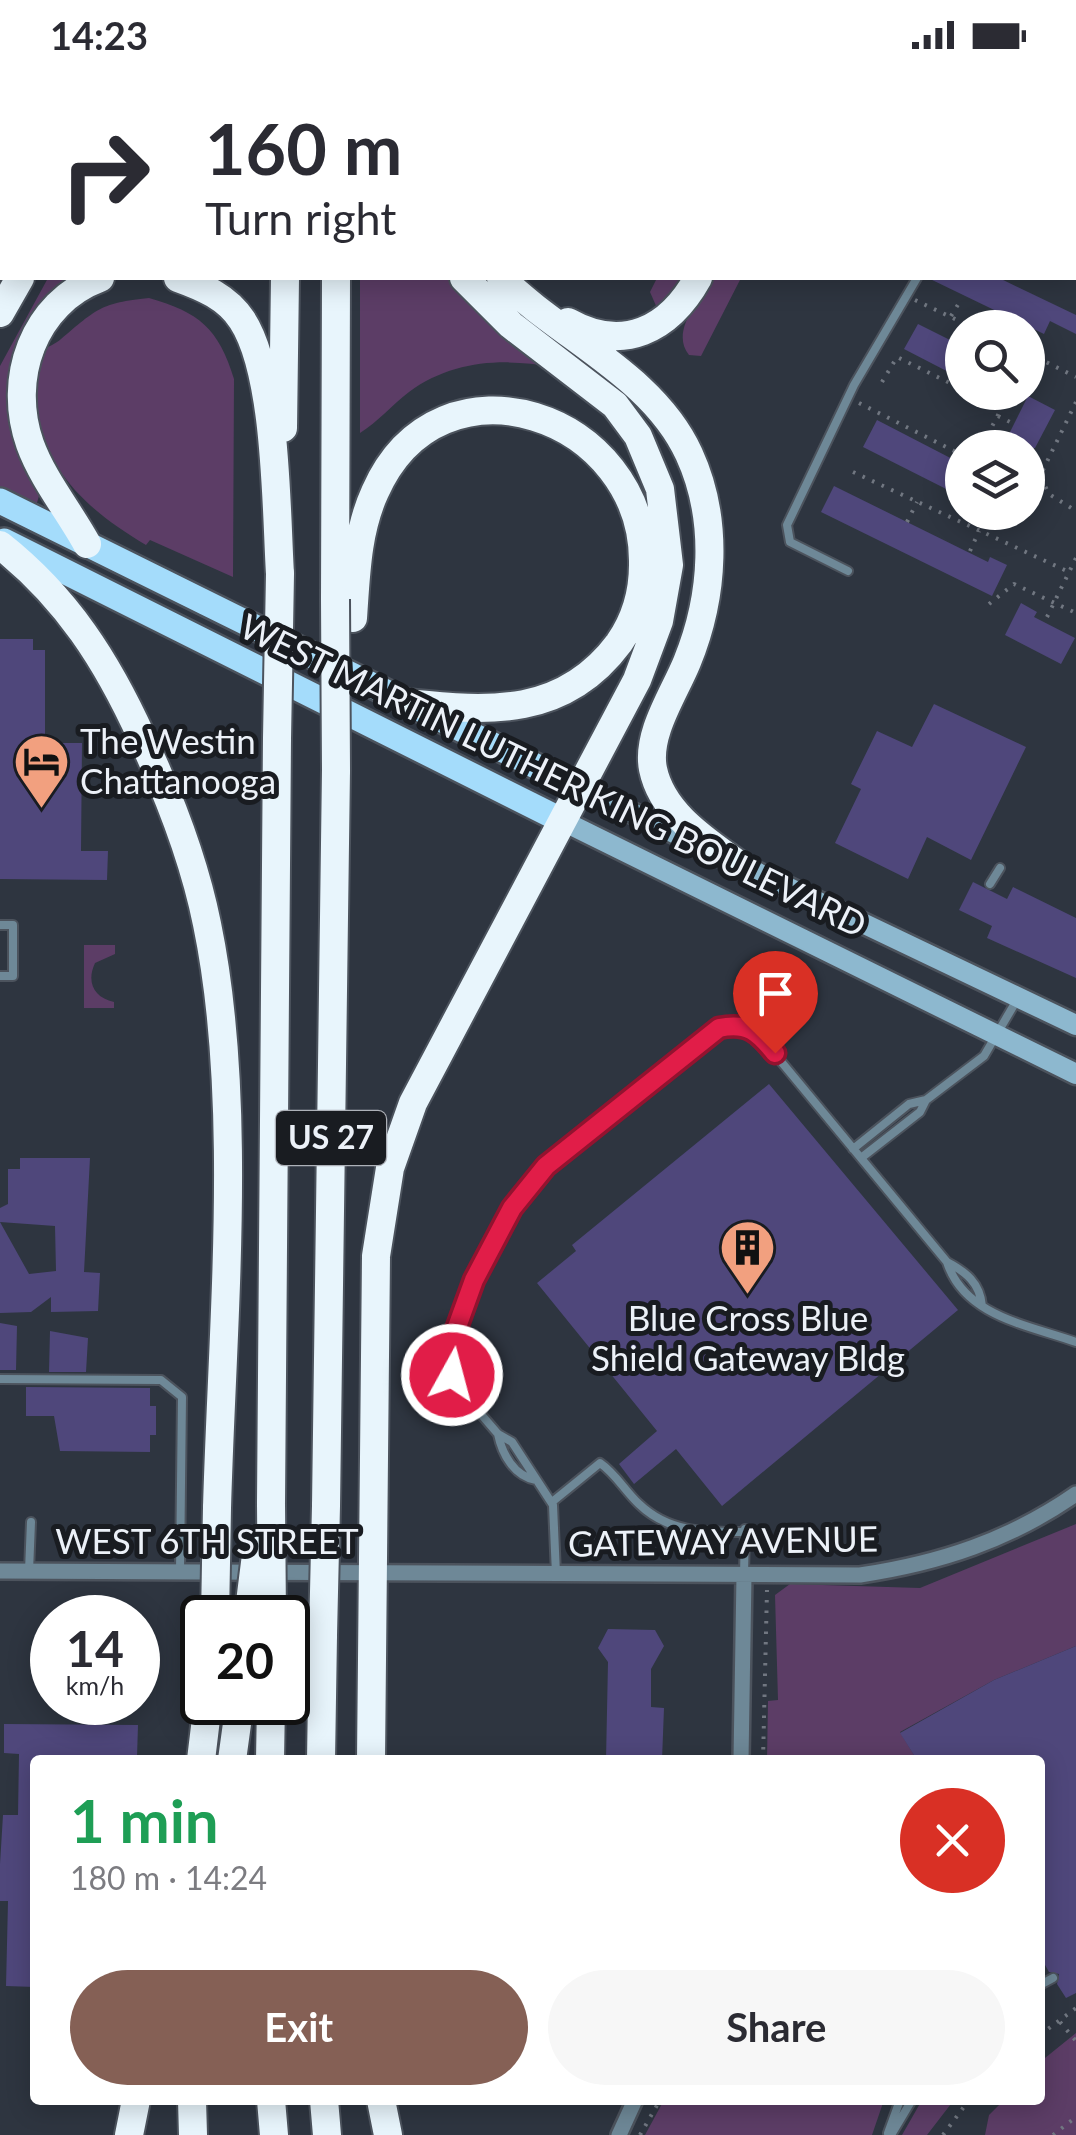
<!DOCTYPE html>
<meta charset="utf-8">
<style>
body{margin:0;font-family:Lato,sans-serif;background:#f7f7f7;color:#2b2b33;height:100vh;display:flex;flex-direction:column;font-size:38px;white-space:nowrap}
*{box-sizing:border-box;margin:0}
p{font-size:32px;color:#7c7c81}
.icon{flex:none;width:55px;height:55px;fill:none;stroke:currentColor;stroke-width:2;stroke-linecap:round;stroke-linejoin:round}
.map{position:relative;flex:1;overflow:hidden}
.drawer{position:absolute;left:30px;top:1685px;width:1015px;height:350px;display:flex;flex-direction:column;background:#fff;border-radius:10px;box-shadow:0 5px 25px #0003}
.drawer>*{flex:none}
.banner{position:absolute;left:0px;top:0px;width:1078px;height:210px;box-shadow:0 5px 25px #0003;background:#fff;color:#2b2b33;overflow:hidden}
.fabs{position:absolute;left:945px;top:240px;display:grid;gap:20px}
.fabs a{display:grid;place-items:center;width:100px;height:100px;border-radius:50%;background:#fff;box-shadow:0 5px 25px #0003;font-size:50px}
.speed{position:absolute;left:30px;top:1525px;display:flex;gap:20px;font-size:50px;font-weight:700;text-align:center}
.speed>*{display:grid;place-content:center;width:130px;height:130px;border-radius:50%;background:#fff;box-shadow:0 5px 25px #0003;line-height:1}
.speed small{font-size:25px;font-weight:400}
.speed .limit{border:5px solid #111;border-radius:15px;background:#fff;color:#111}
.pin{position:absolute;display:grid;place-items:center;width:85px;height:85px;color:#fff;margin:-102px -42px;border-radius:50% 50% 50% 0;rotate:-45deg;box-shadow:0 0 10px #0007}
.pin .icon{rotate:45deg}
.me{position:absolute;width:110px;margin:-55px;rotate:7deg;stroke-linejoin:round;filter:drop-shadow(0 0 8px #0008)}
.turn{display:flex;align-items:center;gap:35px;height:210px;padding:0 40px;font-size:45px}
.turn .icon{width:130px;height:130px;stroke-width:2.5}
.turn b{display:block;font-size:70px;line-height:85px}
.round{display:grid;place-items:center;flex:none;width:105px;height:105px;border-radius:52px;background:#f7f7f7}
.headline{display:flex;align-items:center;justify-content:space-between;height:170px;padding:0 40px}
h1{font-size:60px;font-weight:700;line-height:75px;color:#1e9e55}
.primary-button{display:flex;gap:20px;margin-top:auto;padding:20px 40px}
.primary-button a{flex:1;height:115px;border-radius:60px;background:#856055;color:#fff;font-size:40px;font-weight:700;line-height:115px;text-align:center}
.primary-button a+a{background:#f7f7f7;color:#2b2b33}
.status{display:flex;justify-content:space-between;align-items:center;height:70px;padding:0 50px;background:#fff;direction:ltr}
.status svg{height:28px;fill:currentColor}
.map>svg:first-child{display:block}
.green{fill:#5c3d66}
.building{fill:#4f477b}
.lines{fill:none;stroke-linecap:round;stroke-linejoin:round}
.lane-casing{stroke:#4c535d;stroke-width:12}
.street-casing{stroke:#4c535d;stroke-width:20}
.secondary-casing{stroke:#4c535d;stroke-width:25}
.primary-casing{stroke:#4c535d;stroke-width:30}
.highway-casing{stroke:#4c535d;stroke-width:32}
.path{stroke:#717781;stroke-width:4;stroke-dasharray:2.5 8;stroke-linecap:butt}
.lane{stroke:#6e8897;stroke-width:8}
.street{stroke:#6e8897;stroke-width:15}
.secondary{stroke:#8db8cf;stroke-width:20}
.primary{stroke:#a4dcfb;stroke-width:25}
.highway{stroke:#e8f5fc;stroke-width:28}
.highway-bridge-casing{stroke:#4c535d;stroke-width:32;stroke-linecap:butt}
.highway-bridge{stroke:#e8f5fc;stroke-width:28}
.route-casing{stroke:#92132f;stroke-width:25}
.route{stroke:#e11d48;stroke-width:18}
.labels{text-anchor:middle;stroke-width:10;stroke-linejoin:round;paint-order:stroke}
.shield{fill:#191c21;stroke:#adb1b8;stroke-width:2.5}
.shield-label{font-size:32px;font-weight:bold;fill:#ecf1f8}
.poi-label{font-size:35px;fill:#ecf1f8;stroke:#191c21;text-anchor:start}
.street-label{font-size:35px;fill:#ecf1f8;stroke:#191c21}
</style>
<div class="status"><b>14:23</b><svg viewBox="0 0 49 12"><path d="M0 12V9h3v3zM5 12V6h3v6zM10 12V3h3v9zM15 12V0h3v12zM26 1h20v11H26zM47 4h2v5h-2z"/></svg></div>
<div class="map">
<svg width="1076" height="2065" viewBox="0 0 1076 2065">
<rect width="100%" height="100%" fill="#2e3540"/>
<path class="green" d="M48,208H75C60,221 42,235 29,250C0,306 15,371 39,426L36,436L0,417V296Z
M360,208H456L554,297C503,288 453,290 409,322C392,335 378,352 360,363Z
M657,208H690L657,238L650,222Z
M712,208H741L701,286L689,285C670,262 699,230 712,208Z
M149,228C199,242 219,259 234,309L233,507L150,470L146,475C92,443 49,406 36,343C33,325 32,298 43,282C47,276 56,274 61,269C97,239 100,233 149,228Z
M84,875H115V884L95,893C86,912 94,928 114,932V938H84Z
M1076,1454V1576L994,1610L900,1662L917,1690H767L768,1631L778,1630L775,1525L790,1514L920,1518Z
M1076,1963V2065H985L989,2045L1004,2030H1040V1992Z
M664,2030H884L872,2065H645Z
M922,2030H954L927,2065H902Z"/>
<path class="building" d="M928,208H999L1076,245V264L1050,251L1044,264Z
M918,254L962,276V309L904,279Z
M1028,326L1055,340L1035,378H1002Z
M877,350L962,394V427L863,377Z
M834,416L988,492L990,487L1007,495L992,526L821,442Z
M1021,533L1037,542L1034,547L1075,568L1061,594L1005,565Z
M0,569H33V580H45V673H82L81,781H108L107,810L0,809Z
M934,634L1026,677L971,790L927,767L908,809L835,773L861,719L851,714L877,661L912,677Z
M973,812L1007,829L1013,817L1076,848V908L987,868L992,856L959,840Z
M769,1014L958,1240L722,1436L676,1379L634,1414L619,1394L657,1361L537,1213L576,1181L572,1175Z
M20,1088H90L84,1202L100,1203L98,1241L51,1242V1227L31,1242L0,1243V1152L29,1204L56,1201L55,1156L0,1152V1138L8,1134V1099H20Z
M0,1253L17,1256L16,1300H0Z
M50,1261L88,1268L86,1302H49Z
M26,1317L150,1318V1336H156V1365H150V1382L60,1381L54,1346H26Z
M608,1559L655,1560L664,1576L651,1599V1637L664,1638L662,1690H606L608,1592L598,1578Z
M1076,1576V1923L1066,1928L1057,1914L1059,1904L1049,1902L1040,1886V1690H917L900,1663L994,1610Z
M4,1654L138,1655L137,1687L35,1690V1917L6,1916L8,1831H0V1794L3,1745H18L19,1684L4,1683Z"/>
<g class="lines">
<defs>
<path id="lane" d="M548,2L549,0
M0,114L2,115
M0,131L2,126
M848,501L790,472L787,455L854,315L917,208
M990,814L1000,798
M0,855H13V906H0
M853,1079L909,1034L926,1030L984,986L1018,928
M861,1088L920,1042L926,1030
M947,1192C966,1202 980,1213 982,1236
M0,1309L161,1310L182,1327L180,1502
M498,1364C502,1384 514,1406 536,1410
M552,1432L600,1393C616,1404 625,1421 639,1434C669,1463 705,1462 745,1462
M29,1501L31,1452
M556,1504L553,1435L512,1372L498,1364L455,1314L450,1292L453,1268L487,1183L512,1139L546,1096L719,958L743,956L755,960L947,1192C964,1246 1028,1255 1076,1272
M744,1505L745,1459
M1040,1915L1053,1908
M888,2063L900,2030
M891,2065L912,2030"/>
<path id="street" d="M950,0L953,2
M1075,80L1076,81
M0,1501L860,1505C940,1493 1010,1470 1076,1424
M741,1690L744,1505
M619,2065L635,2030"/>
<path id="secondary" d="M580,718L1076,955
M563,751L1076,1004"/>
<path id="primary" d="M0,431L580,718
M4,471L563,751"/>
<path id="highway" d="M366,0L367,2
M396,0L397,2
M132,2L133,0
M289,2V0
M336,2V0
M800,2L802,0
M178,208C203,217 227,227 242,250C277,303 276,439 280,504
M501,208C560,267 653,305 689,384C719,449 714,526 687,592C674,624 646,664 653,699C662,743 705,770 738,794
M0,243L20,208
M568,252C623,283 669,260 698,208
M283,358L285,208
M87,474C69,441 43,410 30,374C7,309 33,233 100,208
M0,475C67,528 107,591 142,668C170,728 194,789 207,854C244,1032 222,1255 217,1438
M335,529L336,208
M353,548C356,505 357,461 375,422C440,274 646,345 643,495C643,524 635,550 619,573C564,647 490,642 407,633
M271,1434L277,668
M326,1436L336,700
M201,1690L208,1632
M232,1690L240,1632
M270,1690L271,1632
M321,1690L323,1565
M371,1690L376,1186L390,1098L413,1033L637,610L659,551L669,495L660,419L638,366L615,335L511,255L464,208
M192,2030L193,2065
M271,2030L274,2065
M324,2030L327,2065
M381,2030L388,2065
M129,2065L136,2030"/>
</defs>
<use href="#lane" class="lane-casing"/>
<use href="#street" class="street-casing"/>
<use href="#secondary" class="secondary-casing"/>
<use href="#primary" class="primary-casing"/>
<use href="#highway" class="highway-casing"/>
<path class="path" d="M1075,109L1076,110
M915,230L974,258
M951,246L959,233
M1028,283L1076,307
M882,312L897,287L962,319
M969,322L1001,339L981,378
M1076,332L1040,406L1049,424L1076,441
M859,333L962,385
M998,346L1014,354
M853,402L1069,502
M907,452L917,432
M970,481L979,461
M989,534L1014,514L1076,543
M1047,547L1076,488
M763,1690L767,1520
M1060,1952L1076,1971
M1040,1965L1076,1938
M640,2065L660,2030
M943,2065L969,2030
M1053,2065L1076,2047"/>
<use href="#lane" class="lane"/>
<use href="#street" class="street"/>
<use href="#secondary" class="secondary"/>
<use href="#primary" class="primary"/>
<use href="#highway" class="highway"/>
<defs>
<path id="highway-bridge" d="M335,529L336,700
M277,668L280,504
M271,1434L272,1548
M215,1548L217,1438
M248,1548L257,1477
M323,1565L326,1436"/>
</defs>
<use href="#highway-bridge" class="highway-bridge-casing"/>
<use href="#highway-bridge" class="highway-bridge"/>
</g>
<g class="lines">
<defs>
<path id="route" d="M452,1305L453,1268L474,1210L512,1138L546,1096L719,958C748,952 758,962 775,983"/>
</defs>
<use href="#route" class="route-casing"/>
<use href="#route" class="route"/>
</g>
<defs>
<symbol id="hotel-pin" viewBox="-11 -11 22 30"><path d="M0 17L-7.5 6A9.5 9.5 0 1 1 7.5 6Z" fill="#f2a07f" stroke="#191c21"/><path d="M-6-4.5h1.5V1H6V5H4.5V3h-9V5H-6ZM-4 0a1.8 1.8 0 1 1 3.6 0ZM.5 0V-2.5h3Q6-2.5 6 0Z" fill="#111"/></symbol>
<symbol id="building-pin" viewBox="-11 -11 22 30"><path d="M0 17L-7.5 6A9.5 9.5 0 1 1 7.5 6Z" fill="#f2a07f" stroke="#191c21"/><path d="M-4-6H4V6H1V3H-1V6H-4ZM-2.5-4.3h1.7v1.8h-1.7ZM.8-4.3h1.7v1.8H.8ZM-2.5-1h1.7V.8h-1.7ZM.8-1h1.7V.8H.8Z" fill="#111"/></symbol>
</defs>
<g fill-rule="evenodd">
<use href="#hotel-pin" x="10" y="660" width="63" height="86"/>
<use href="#building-pin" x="716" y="1146" width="63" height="86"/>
</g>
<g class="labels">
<rect class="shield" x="276" y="1041" width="110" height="54" rx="8"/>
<g class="shield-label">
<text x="331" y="1079">US 27</text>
</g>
<g class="poi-label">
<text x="80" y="684">The Westin<tspan x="80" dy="40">Chattanooga</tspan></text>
<text x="748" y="1261" text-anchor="middle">Blue Cross Blue<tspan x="748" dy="40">Shield Gateway Bldg</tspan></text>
</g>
<g class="street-label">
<text transform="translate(553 706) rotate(26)" y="12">WEST MARTIN LUTHER KING BOULEVARD</text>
<text x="207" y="1484">WEST 6TH STREET</text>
<text transform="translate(723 1472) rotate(-1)" y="12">GATEWAY AVENUE</text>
</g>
</g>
</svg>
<div class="fabs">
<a><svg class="icon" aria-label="search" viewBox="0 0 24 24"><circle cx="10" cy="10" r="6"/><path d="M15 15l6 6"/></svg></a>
<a><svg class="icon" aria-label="layers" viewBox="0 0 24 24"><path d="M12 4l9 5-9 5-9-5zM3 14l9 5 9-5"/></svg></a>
</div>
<div class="speed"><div>14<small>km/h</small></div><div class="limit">20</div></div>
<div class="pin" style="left:775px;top:983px;background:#d93025"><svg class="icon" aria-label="arrive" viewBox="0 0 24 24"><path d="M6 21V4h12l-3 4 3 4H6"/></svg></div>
<svg class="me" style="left:452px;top:1305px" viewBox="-20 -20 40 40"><circle r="17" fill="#e11d48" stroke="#fff" stroke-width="3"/><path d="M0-11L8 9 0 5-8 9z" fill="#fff"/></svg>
<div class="banner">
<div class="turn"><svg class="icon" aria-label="right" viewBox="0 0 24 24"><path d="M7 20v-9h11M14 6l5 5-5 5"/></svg><div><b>160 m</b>Turn right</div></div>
</div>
<section class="drawer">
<div class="headline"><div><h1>1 min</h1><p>180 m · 14:24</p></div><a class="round" style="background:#d93025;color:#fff"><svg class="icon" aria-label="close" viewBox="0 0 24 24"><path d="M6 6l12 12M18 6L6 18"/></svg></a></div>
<div class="primary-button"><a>Exit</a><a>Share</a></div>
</section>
</div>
